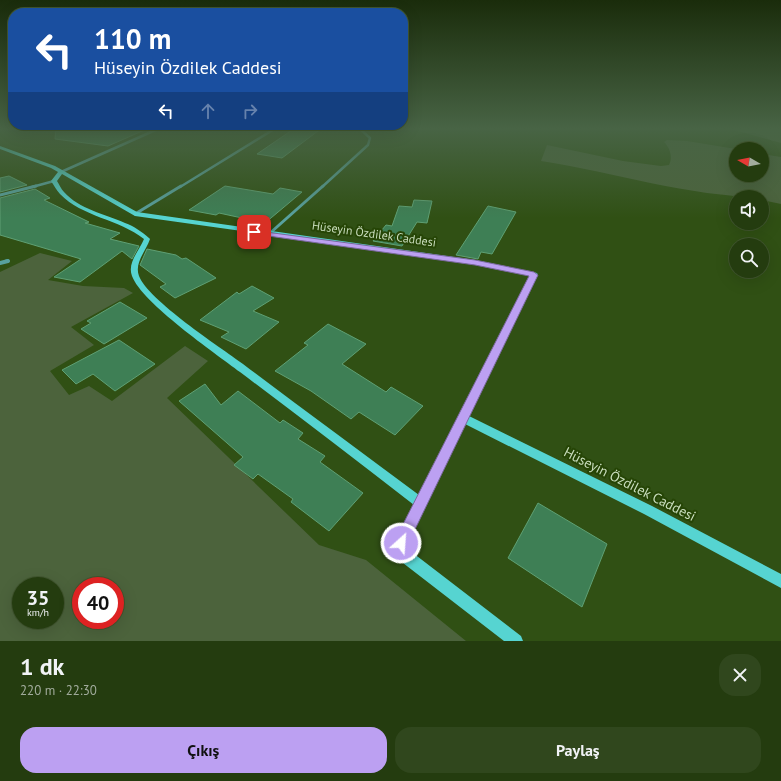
<!DOCTYPE html>
<html lang="tr">
<meta charset="utf-8">
<style>
body{margin:0;font-family:"PT Sans",sans-serif;background:#30471d;color:#f1f3f6;height:100vh;display:flex;flex-direction:column;font-size:15px;white-space:nowrap}
*{box-sizing:border-box;margin:0}
p{font-size:13px;color:#a3ad9e}
.icon{flex:none;width:22px;height:22px;fill:none;stroke:currentColor;stroke-width:2;stroke-linecap:round;stroke-linejoin:round}
.map{position:relative;height:641px;overflow:hidden}
.side{display:flex;flex-direction:column;background:#243c0f;flex:1}
.side>*{flex:none}
.guide{position:absolute;left:8px;top:8px;width:400px;height:122px;border-radius:16px;box-shadow:0 4px 16px #0002,0 0 0 1px #41562f;background:#1a4fa0;color:#fff;overflow:hidden}
.needle{width:26px;rotate:279deg}
.fabs{position:absolute;left:729px;top:142px;display:grid;gap:8px}
.fabs a{display:grid;place-items:center;width:40px;height:40px;border-radius:50%;background:#243c0f;box-shadow:0 4px 16px #0002,0 0 0 1px #41562f;font-size:20px}
.speed{position:absolute;left:12px;top:577px;display:flex;gap:8px;font-size:20px;font-weight:700;text-align:center}
.speed>*{display:grid;place-content:center;width:52px;height:52px;border-radius:50%;background:#243c0f;box-shadow:0 4px 16px #0002,0 0 0 1px #41562f;line-height:1}
.speed small{font-size:10px;font-weight:400}
.speed .limit{border:6px solid #d22;background:#fff;color:#111}
.pin{position:absolute;display:grid;place-items:center;width:34px;height:34px;color:#fff;margin:-17px;border-radius:8px;box-shadow:0 2px 6px #0006}
.me{position:absolute;width:44px;margin:-22px;rotate:26deg;stroke-linejoin:round;filter:drop-shadow(0 0 3px #0008)}
.turn{display:flex;align-items:center;gap:14px;height:84px;padding:0 20px;font-size:18px}
.turn .icon{width:52px;height:52px;stroke-width:2.5}
.turn b{display:block;font-size:28px;line-height:34px}
.lanes{display:flex;align-items:center;height:38px;padding:0 20px;background:#0003;justify-content:center;gap:20px;direction:ltr}
.lanes .off{opacity:.35}
.round{display:grid;place-items:center;flex:none;width:42px;height:42px;border-radius:16px;background:#30471d}
.head{display:flex;align-items:center;justify-content:space-between;height:68px;padding:0 20px}
h1{font-size:24px;font-weight:600;line-height:30px}
.cta{display:flex;gap:8px;margin-top:auto;padding:8px 20px}
.cta a{flex:1;height:46px;border-radius:16px;background:#bca0f2;color:#111;font-size:16px;font-weight:600;line-height:46px;text-align:center}
.cta a+a{background:#30471d;color:#f1f3f6}
.map>svg:first-child{display:block}
.green{fill:#4c633c;fill-rule:evenodd}
.building{fill:#3e7f55;stroke:#5fa074}
.lines{fill:none;stroke-linecap:round;stroke-linejoin:round}
.street-far2{stroke:#58a19f;stroke-width:2.5}
.street-far1{stroke:#58a19f;stroke-width:3}
.street{stroke:#58a19f;stroke-width:4}
.secondary{fill:#56d4d1;fill-rule:evenodd}
.route{fill:#bca0f2;stroke:#7a689d}
.labels{text-anchor:middle;stroke-width:4;stroke-linejoin:round;paint-order:stroke}
.street-label{font-size:12px;fill:#c9ddbd;stroke:#264506}
.near-street-label{font-size:14px;fill:#c9ddbd;stroke:#264506}
</style>
<div class="map">
<svg width="781" height="641" viewBox="0 0 781 641">
<rect width="100%" height="100%" fill="#305014"/>
<path class="green" d="M727,128H781V143Z
M667,140L687,141L736,149V175H762V154L781,157V204L762,200V197C689,197 614,172 541,161L547,145L623,161L661,166L669,165C673,157 670,148 664,142Z
M40,253L72,261L48,280L83,286L124,288L133,293L71,327L94,345L50,371L69,395L89,386L112,401L185,346L208,361L167,398L319,545L366,560L466,641H0V272ZM21,586H55V620H21ZM81,586H115V620H81Z"/>
<path class="building" d="M56,128H149L108,146L55,139Z
M295,128H322L282,158L257,154Z
M9,176L27,185L0,192V178Z
M225,186L273,194L280,188L302,192L265,223L219,213L216,215L189,210Z
M35,189L50,198L44,200L89,222L85,223L120,233L110,239L139,246L132,259L122,251L80,282L54,277L81,259L0,235V198Z
M414,200L432,201L427,223L417,222L402,246L373,241L386,225L392,226L399,206L412,207Z
M488,206L516,212L492,254L481,252L478,259L456,255Z
M147,249L176,255L182,259L186,258L216,278L175,298L160,287L166,284L140,265Z
M252,286L274,298L253,311L279,322L246,349L221,337L229,332L200,320L237,292L239,294Z
M120,302L147,318L104,344L81,329L91,323L87,321Z
M328,324L366,344L342,364L386,392L391,387L423,406L395,435L359,412L351,419L311,391L275,371L308,345L304,343Z
M119,340L155,364L115,391L93,374L76,384L62,370Z
M205,384L221,405L238,391L280,423L283,420L303,433L298,439L325,456L320,462L363,493L329,531L291,502L293,499L258,474L253,479L234,465L243,457L179,401Z
M538,503L607,544L582,607L508,558Z"/>
<g class="lines">
<path class="street-far2" d="M61,172L160,128
M32,187L54,181
M180,187L276,128
M322,187L368,145L370,138L359,128"/>
<path class="street-far1" d="M0,195L36,186
M135,214L181,186
M269,234L323,186
M6,261H8"/>
<path class="street" d="M0,263L8,261"/>
<path class="secondary" d="M0,146L55,166L137,212L475,260L537,273L538,275L469,416L652,506L781,574V588L644,514L465,424L408,543L413,553L521,636L523,641H504L403,563L395,543L414,505C356,460 298,416 240,372C215,353 142,303 132,276C127,263 139,251 144,239C119,219 82,217 60,194C56,190 54,185 51,181L58,172L51,168L0,149ZM62,174L135,216L475,264L530,276L419,495C360,451 301,408 243,364C220,347 148,300 139,276C134,263 146,251 150,239L149,238C142,232 134,226 125,223C105,214 79,209 64,192C61,189 59,184 57,181Z"/>
</g>
<linearGradient id="sky" x2="0" y2="1"><stop stop-color="#1a2c0b"/><stop offset="0.59" stop-color="#486445"/><stop offset="1" stop-color="#486445" stop-opacity="0"/></linearGradient>
<rect width="781" height="218" fill="url(#sky)"/>
<path class="route" d="M251,230L475,260L534,272L538,275L406,548L401,550L396,548L394,543L396,538L529,276L475,265L254,234L251,233Z"/>
<g class="labels">
<g class="street-label">
<text transform="translate(374 234) rotate(8)" y="4">Hüseyin Özdilek Caddesi</text>
</g>
<g class="near-street-label">
<text transform="translate(630 484) rotate(27)" y="5">Hüseyin Özdilek Caddesi</text>
</g>
</g>
</svg>
<div class="fabs">
<a><svg class="needle" viewBox="-14 -14 28 28"><path d="M0-13l5 13h-10z" fill="#e53935"/><path d="M0 13l5-13h-10z" fill="#a3ad9e"/></svg></a>
<a><svg class="icon" aria-label="sound" viewBox="0 0 24 24"><path d="M4 9h4l5-4v14l-5-4H4zM17 9q2 3 0 6"/></svg></a>
<a><svg class="icon" aria-label="search" viewBox="0 0 24 24"><circle cx="10" cy="10" r="6"/><path d="M15 15l6 6"/></svg></a>
</div>
<div class="speed"><div>35<small>km/h</small></div><div class="limit">40</div></div>
<div class="pin" style="left:254px;top:232px;background:#d93025"><svg class="icon" aria-label="arrive" viewBox="0 0 24 24"><path d="M6 21V4h12l-3 4 3 4H6"/></svg></div>
<svg class="me" style="left:401px;top:543px" viewBox="-20 -20 40 40"><circle r="17" fill="#bca0f2" stroke="#fff" stroke-width="3"/><path d="M0-11L8 9 0 5-8 9z" fill="#fff"/></svg>
<div class="guide">
<div class="turn"><svg class="icon" aria-label="left" viewBox="0 0 24 24"><path d="M17 20v-9H6M10 6l-5 5 5 5"/></svg><div><b>110 m</b>Hüseyin Özdilek Caddesi</div></div>
<div class="lanes"><svg class="icon" aria-label="left" viewBox="0 0 24 24"><path d="M17 20v-9H6M10 6l-5 5 5 5"/></svg><svg class="icon off" aria-label="ahead" viewBox="0 0 24 24"><path d="M12 20V5M6 11l6-6 6 6"/></svg><svg class="icon off" aria-label="right" viewBox="0 0 24 24"><path d="M7 20v-9h11M14 6l5 5-5 5"/></svg></div>
</div>
</div>
<section class="side">
<div class="head"><div><h1>1 dk</h1><p>220 m · 22:30</p></div><a class="round"><svg class="icon" aria-label="close" viewBox="0 0 24 24"><path d="M6 6l12 12M18 6L6 18"/></svg></a></div>
<div class="cta"><a>Çıkış</a><a>Paylaş</a></div>
</section>
